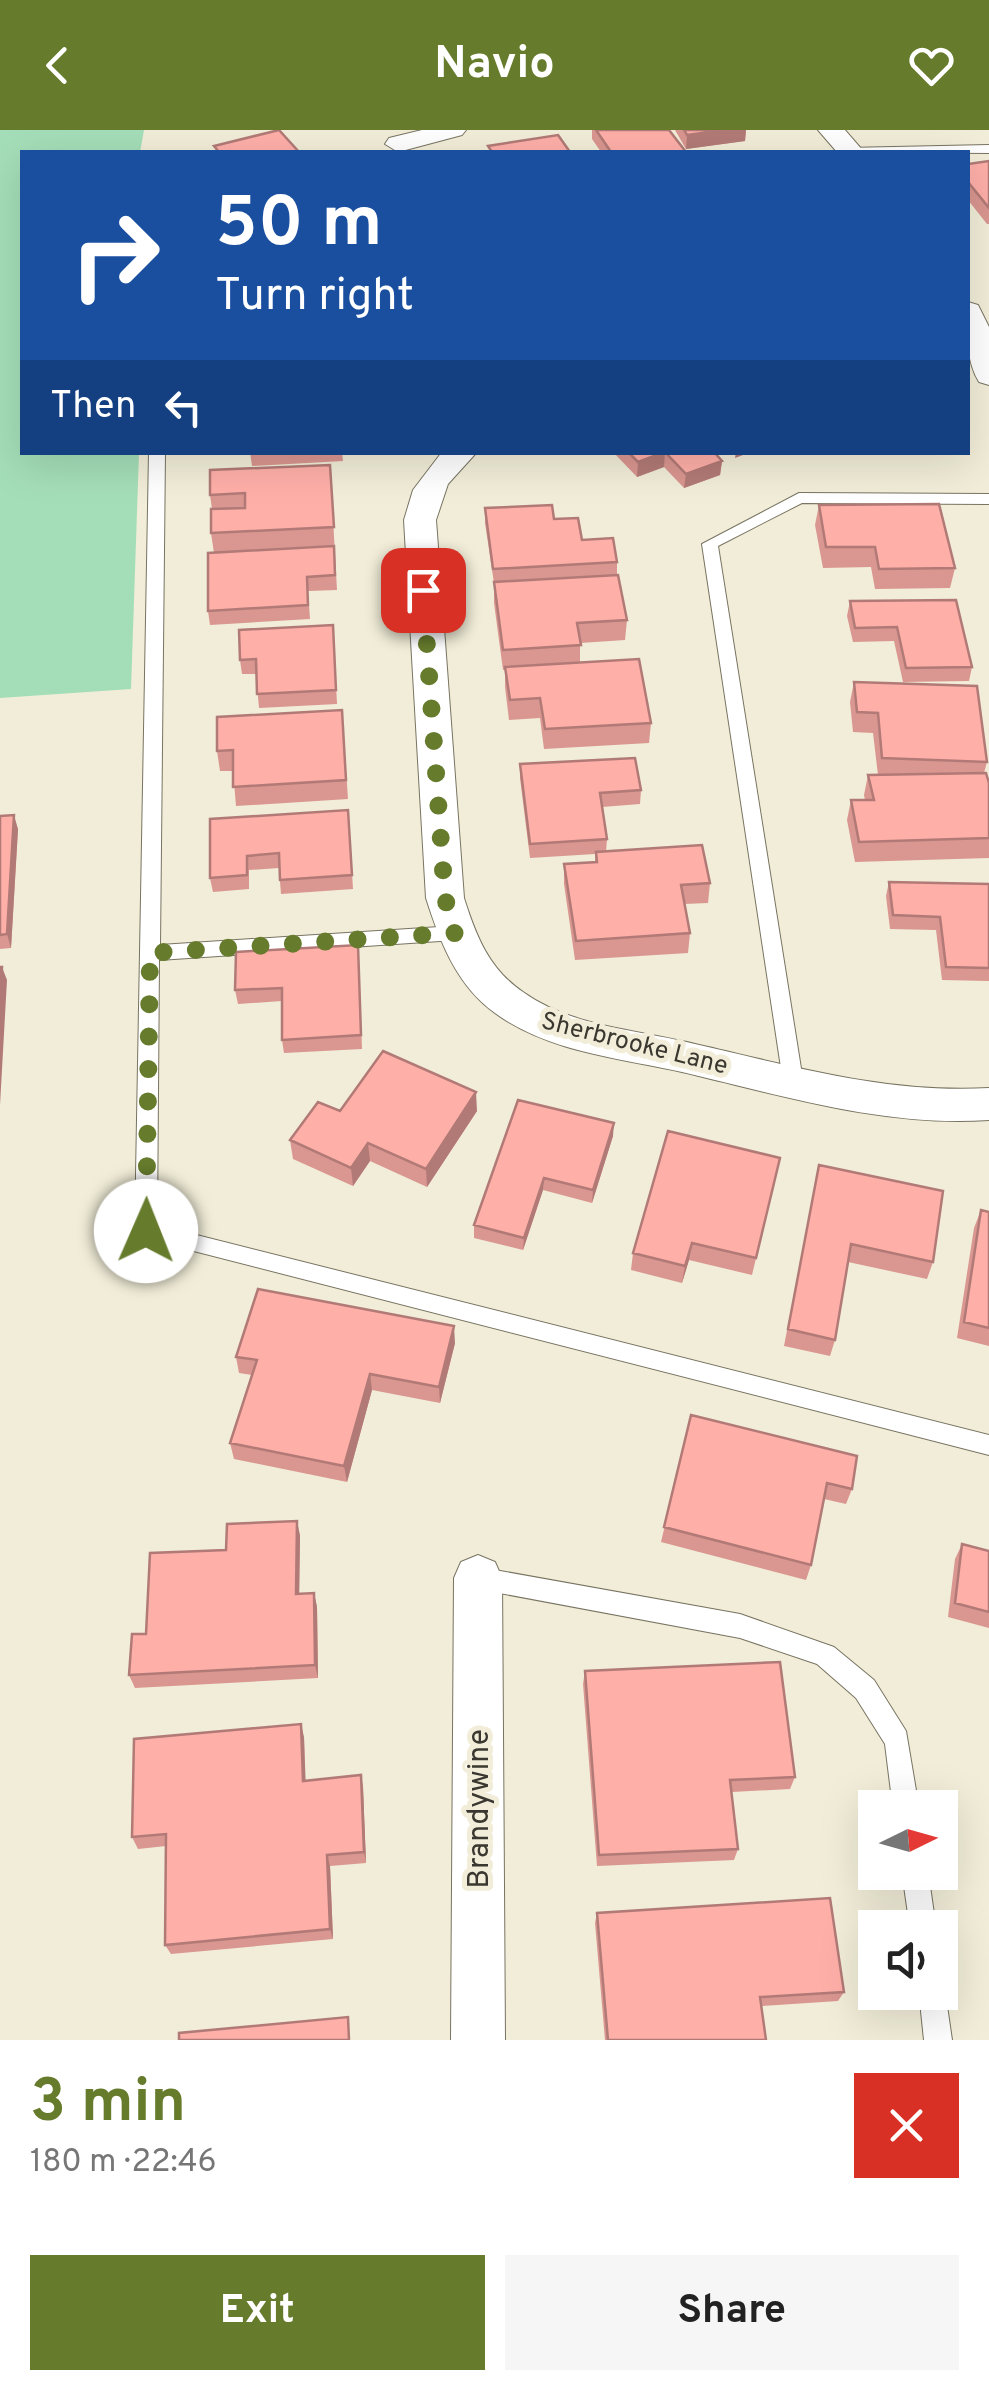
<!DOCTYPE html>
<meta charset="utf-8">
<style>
body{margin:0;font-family:Overpass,sans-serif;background:#f6f6f6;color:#222;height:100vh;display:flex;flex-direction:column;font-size:38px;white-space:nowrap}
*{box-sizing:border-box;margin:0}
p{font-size:32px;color:#767676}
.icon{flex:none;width:55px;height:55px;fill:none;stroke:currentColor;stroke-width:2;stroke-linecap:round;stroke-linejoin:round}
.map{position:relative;height:1910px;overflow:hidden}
.panel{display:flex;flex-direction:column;background:#fff;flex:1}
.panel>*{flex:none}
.top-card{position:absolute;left:20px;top:20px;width:950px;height:305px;border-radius:0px;box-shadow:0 10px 40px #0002;background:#1a4fa0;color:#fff;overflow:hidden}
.needle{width:65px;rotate:85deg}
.tools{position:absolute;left:858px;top:1660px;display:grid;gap:20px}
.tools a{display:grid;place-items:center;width:100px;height:100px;border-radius:0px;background:#fff;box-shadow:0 10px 40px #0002;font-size:50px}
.pin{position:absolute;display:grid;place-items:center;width:85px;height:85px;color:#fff;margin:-42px;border-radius:20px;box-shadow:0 5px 15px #0006}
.me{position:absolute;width:110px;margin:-55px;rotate:1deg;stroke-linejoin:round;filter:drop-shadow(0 0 8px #0008)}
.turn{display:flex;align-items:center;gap:35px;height:210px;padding:0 30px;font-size:45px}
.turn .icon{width:130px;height:130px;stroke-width:2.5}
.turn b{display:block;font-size:70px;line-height:85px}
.then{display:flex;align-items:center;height:95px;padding:0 30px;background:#0003;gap:20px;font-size:38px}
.round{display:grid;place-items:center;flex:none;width:105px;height:105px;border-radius:0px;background:#f6f6f6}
.summary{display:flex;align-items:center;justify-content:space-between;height:170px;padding:0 30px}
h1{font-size:60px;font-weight:700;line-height:75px;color:#667b2c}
.action{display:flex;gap:20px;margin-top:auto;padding:20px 30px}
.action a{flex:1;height:115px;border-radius:0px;background:#667b2c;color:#fff;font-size:40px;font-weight:700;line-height:115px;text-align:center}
.action a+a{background:#f6f6f6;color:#222}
header{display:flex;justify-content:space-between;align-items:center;height:130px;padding:0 30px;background:#667b2c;color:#fff;font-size:45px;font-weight:700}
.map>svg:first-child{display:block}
.green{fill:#a4deb8}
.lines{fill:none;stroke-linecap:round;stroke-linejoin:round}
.service-casing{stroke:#787462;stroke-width:2}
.minor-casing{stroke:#787462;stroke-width:2}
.service{fill:#fff;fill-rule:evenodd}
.minor{fill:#fff;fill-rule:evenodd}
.wall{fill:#da9690}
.shaded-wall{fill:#b27a76}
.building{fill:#feafa8;stroke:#b27a76;stroke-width:2.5}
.route{stroke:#667b2c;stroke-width:18;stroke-dasharray:0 32.4}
.labels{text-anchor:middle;stroke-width:10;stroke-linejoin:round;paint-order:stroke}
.street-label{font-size:25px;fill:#39372f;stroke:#f1edd8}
.near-street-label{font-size:30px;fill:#39372f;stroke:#f1edd8}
</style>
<header><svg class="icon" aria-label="back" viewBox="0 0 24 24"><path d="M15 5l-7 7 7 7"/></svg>Navio<svg class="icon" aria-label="heart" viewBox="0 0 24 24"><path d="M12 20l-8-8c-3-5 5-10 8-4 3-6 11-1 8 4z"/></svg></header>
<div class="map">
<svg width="989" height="1910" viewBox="0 0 989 1910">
<rect width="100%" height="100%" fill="#f1edd8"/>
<path class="green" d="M0,0H144L140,22H22V322L139,323L131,559L0,568Z"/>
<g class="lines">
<defs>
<path id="service" d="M989,15V23L839,22L846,18Z
M149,322H165L160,815L455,796L464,803L455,810L159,830L157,1095L989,1305V1325L139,1107L135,1101Z
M799,363L989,364V374L802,373L718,416L803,951L800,957H786L783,951L702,414Z
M478,1437L740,1484L834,1517L874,1550L906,1601L919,1678H893L885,1614L856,1568L817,1534L740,1508L478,1459L470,1456L466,1448L470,1440Z
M902,1742H928L936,1798H910Z
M940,1852L945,1862L952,1910H924L919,1862H940Z"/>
<path id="minor" d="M422,0H466L462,5L398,22L385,14L389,8Z
M818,0H845L864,22H837Z
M968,172L978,175L989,197V255L979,252C965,230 967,197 968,172Z
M442,322H477L448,354L436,390L464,768C476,806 489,839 523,862C569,895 629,899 682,911C785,934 883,964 989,958V990C883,997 785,966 682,942C620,928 548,922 495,883C457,856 440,812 426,768L404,390L413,360Z
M478,1425L495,1432L502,1448L505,1910H451L454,1448L461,1432Z"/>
</defs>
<use href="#service" class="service-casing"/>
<use href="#minor" class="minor-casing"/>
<use href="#service" class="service"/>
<use href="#minor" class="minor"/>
</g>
<path class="wall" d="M592,0H669L686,22H601L592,9Z
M675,0H746L745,11L686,19Z
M989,31V94H987L968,70V34Z
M250,322H342L343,331L252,336Z
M613,322H714L722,331L720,345L684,358L664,337L637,347Z
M330,335L337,460L308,461L310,489L210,495L208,481L214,423L211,403L212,379L210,365Z
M819,375L955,438L950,458L875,459L871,437L823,438L815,395Z
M485,378L554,389L582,410L617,432V445L627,490L625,510L580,513V533L651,593L649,613L544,619L540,588L509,590L505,557V540H503L494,473V453L485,393Z
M850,471L972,537L969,551L903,552L894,511L853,512L847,486Z
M333,495L337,574L259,578L256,544H242L240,530Z
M854,552L987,632L984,643L989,653V728L855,732L847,690L851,670H865L864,665L868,645H878L873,603L853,602L850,572Z
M342,580L348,669L236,676L233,641H220L217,621Z
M520,634L641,660L640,674L602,677L607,709L606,722L710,753L708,773L684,774L690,803L688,823L575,830L564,754V734L595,732V724L530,728L520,648Z
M348,680L353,759L281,764L279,738L249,740V759L213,762L210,748V689Z
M0,686L18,699L11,818L0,819Z
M889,752L989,754V851L942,850L936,800L890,799L886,766Z
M359,829L362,919L284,923L282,910V871L238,874L235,860Z
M518,970L613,1006L592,1073L543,1060L523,1120L474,1108V1095Z
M340,981H477L427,1057L370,1031L353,1056L293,1029L290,1010Z
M780,1028L752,1145L689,1130L682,1153L631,1140L633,1123Z
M819,1035L933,1132L927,1149L848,1132L835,1210L830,1226L784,1216Z
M981,1080L989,1082V1216L957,1208L974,1098Z
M455,1213L440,1273L372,1260L347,1352L234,1329L230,1313L252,1245L239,1243L236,1227Z
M691,1285L852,1359L846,1374L824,1369L811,1435L806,1450L661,1412Z
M297,1391L300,1406L299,1464L314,1463L317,1477L318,1548L135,1558L129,1545L146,1504L226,1420Z
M962,1414L989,1421V1498L948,1487L955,1429Z
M585,1541L795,1647L790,1659L732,1662L738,1719L734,1730L597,1736L583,1554Z
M304,1607L305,1650L363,1657L366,1733L330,1736L333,1809L171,1824L165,1815L166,1716L138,1719L132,1707Z
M597,1783L844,1862L838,1871L761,1876L766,1910H605L595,1793Z"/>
<path class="shaded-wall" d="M724,0H746L745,11L686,19L687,5Z
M665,322L664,337L637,347L638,332Z
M736,322H751L735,328Z
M722,331L720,345L684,358L686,344Z
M14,685L18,699L11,818L7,804Z
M2,837L7,850L0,975V877Z
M476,962L477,981L427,1057L426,1039Z
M614,993L613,1006L592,1073L593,1060Z
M368,1013L370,1031L353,1056L351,1038Z
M544,1048L543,1060L523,1120L524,1108Z
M692,1113L689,1130L682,1153L685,1136Z
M454,1196L455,1213L440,1273L439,1257Z
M370,1244L372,1260L347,1352L344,1336Z
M297,1391L300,1406L299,1478L296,1464Z
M314,1463L317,1477L318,1548L315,1535Z
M301,1594L304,1607L306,1662L303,1651Z
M361,1645L363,1657L366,1733L364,1722Z
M327,1725L330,1736L333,1809L330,1799Z"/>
<path class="building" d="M279,0L299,22H219L214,16Z
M596,0H669L686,22H611Z
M684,0H724L687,5Z
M558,5L570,22H492L488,16Z
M989,31V78L968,52V34Z
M628,322H665L638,332Z
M665,322H714L722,331L686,344Z
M330,335L334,397L211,403V379L245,378V363L210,365V340Z
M939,374L955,438L879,439L875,417H826L819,375Z
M552,375L554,389L578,388L582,410L613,408L617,432L493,439L485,378Z
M334,416L335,445L307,447L308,475L208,481V423Z
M618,445L627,490L577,493L581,515L503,520L494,452Z
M956,470L972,537L906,538L897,497L855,498L850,471Z
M333,495L336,560L257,564L256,529L240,530L239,500Z
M639,529L651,593L545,599L540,568L510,570L505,537Z
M854,552L977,556L987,632L882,628L878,583L857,582Z
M342,580L346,650L233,657V620L217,621V587Z
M635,628L641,660L600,663L607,709L530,714L520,634Z
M986,643L989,653V708L859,712L851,670H874L868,645Z
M348,680L352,745L280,750L279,723L247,726V745L210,748V689Z
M14,685L7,804L0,805V686Z
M702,715L710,753L681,755L690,803L576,811L564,734L597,732L596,722Z
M889,752L989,754V838L946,837L940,787L893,785Z
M358,815L361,905L282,910V858L235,860L236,822Z
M0,837H2L0,877Z
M383,921L476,962L426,1039L368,1013L351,1038L290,1010L318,972L340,981Z
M518,970L614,993L593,1060L544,1048L524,1108L474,1095Z
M668,1001L780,1028L756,1128L692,1113L685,1136L633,1123Z
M819,1035L943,1061L933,1132L851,1114L835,1210L788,1199Z
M981,1080L989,1082V1198L964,1192Z
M258,1159L454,1196L439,1257L370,1244L344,1336L230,1313L257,1230L236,1227Z
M691,1285L857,1326L852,1359L827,1353L811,1435L664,1397Z
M297,1391L296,1464L314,1463L315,1535L129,1545L132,1504H146L150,1423L226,1420L227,1394Z
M962,1414L989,1421V1482L955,1473Z
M780,1532L795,1647L730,1650L738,1719L599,1725L585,1541Z
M301,1594L303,1651L361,1645L364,1722L327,1725L330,1799L165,1815L166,1704L132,1707L134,1609Z
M830,1768L844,1862L760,1867L766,1910H608L597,1783Z
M348,1887L349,1910H179V1903Z"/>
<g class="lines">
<path class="route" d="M146,1101L150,823L455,803L445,768L423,460"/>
</g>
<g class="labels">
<g class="street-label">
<text transform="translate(635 912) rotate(14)" y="9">Sherbrooke Lane</text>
</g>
<g class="near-street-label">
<text transform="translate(478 1679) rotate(-90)" y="10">Brandywine</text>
</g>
</g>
</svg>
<div class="tools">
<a><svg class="needle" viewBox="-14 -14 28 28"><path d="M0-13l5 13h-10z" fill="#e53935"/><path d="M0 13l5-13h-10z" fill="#767676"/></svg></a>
<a><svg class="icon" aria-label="sound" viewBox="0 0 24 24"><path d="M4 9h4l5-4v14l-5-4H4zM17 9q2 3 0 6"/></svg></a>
</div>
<div class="pin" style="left:423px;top:460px;background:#d93025"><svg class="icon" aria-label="arrive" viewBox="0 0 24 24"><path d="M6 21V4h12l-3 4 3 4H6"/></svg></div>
<svg class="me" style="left:146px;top:1101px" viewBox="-20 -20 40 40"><circle r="19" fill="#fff"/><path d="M0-13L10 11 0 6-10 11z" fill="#667b2c"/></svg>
<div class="top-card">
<div class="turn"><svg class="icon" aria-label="right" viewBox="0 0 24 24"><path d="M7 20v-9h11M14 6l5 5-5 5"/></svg><div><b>50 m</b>Turn right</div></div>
<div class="then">Then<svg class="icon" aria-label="left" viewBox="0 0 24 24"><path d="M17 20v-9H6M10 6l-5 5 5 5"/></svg></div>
</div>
</div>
<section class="panel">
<div class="summary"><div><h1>3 min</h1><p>180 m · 22:46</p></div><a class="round" style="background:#d93025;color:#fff"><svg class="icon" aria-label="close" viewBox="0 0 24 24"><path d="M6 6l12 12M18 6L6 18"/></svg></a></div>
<div class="action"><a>Exit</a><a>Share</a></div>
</section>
